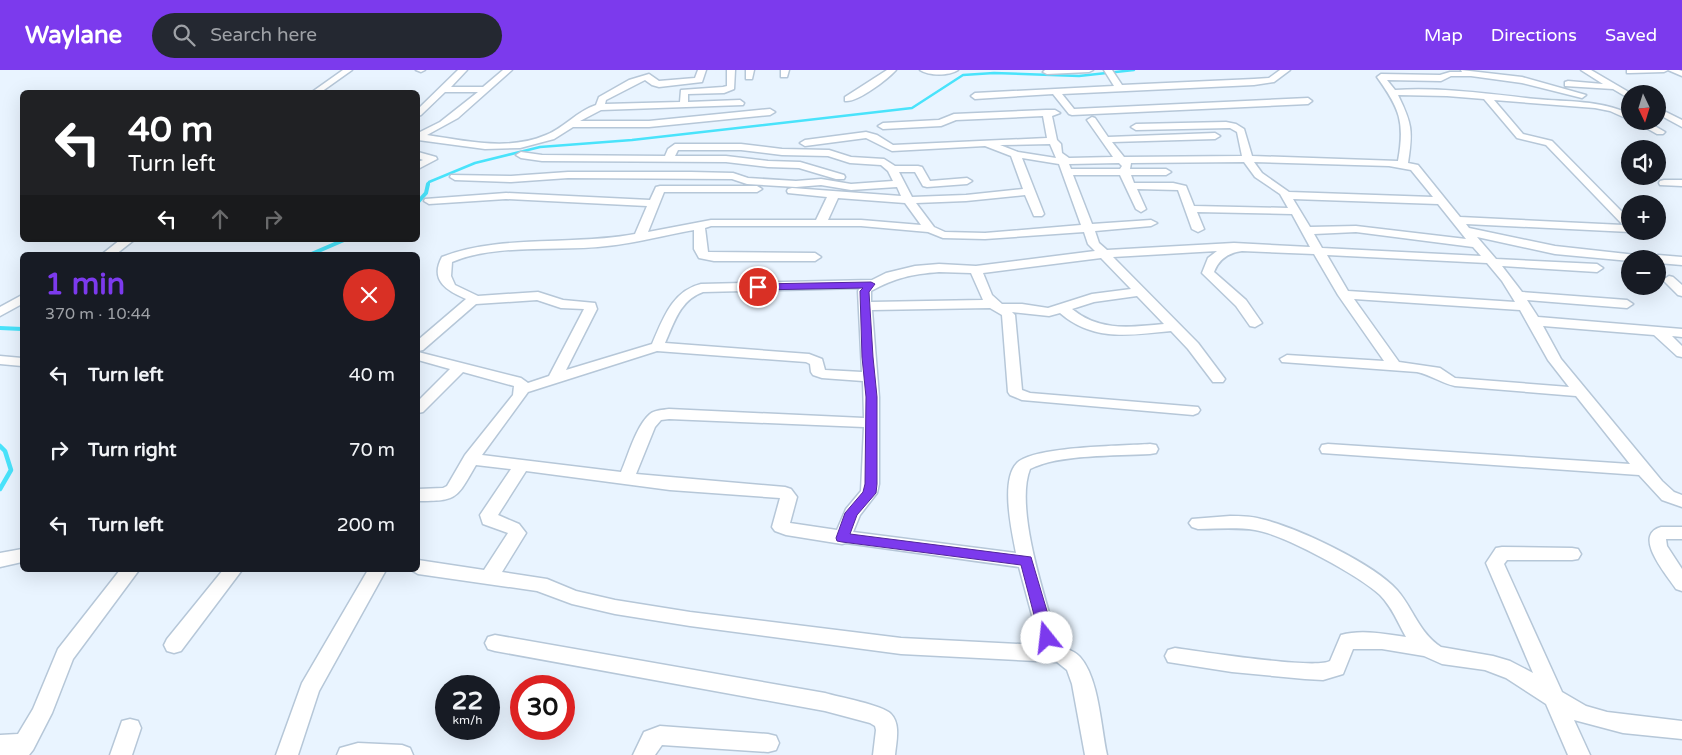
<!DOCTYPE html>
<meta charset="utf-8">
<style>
body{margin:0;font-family:"Varela Round",sans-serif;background:#242831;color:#f1f3f6;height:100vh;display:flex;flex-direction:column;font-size:19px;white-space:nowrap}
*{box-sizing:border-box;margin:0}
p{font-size:16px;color:#9ea1a6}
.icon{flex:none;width:28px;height:28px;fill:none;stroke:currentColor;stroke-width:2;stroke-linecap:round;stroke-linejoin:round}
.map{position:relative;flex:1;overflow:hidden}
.details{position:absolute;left:20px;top:182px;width:400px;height:320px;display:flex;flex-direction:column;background:#171b24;border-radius:8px;box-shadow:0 5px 20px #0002}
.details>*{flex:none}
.top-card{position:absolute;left:20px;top:20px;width:400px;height:152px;border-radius:8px;box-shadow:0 5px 20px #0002;background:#202124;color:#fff;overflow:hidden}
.needle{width:32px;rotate:176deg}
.fabs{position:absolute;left:1621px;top:15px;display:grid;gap:10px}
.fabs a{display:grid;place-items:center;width:45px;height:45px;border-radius:50%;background:#171b24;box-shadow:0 5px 20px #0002;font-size:25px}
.speed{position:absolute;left:435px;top:605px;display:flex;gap:10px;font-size:25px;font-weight:700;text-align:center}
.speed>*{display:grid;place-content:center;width:65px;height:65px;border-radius:50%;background:#171b24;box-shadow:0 5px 20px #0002;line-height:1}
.speed small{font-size:12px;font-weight:400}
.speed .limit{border:8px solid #d22;background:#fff;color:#111}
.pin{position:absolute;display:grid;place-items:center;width:42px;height:42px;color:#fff;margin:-21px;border:2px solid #fff;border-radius:50%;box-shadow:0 1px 5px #0007}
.me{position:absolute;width:55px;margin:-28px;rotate:344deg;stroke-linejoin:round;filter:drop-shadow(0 0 4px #0008)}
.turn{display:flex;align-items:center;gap:18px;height:105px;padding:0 25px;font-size:22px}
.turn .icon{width:65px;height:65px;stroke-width:2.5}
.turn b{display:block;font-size:35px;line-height:42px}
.lanes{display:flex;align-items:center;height:48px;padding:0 25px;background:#0003;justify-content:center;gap:25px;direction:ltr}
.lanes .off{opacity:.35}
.round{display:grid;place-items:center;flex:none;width:52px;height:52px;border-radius:26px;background:#242831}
.head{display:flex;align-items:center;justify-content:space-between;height:85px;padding:0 25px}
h1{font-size:30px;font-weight:800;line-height:38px;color:#7c3aed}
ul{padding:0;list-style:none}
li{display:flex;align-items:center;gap:15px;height:75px;padding:0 25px}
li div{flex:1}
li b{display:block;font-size:19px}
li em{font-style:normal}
header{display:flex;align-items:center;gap:30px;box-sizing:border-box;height:70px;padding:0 25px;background:#7c3aed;color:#fff}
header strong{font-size:24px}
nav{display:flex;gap:28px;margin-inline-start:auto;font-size:18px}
.search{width:350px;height:45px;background:#242831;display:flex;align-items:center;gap:12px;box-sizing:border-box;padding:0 18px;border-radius:28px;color:#9ea1a6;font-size:19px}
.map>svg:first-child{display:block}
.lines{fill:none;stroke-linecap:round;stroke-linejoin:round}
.stream-far2{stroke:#49e3fb;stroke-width:2.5}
.stream-far1{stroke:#49e3fb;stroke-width:4}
.stream{stroke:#49e3fb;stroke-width:4.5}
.minor-casing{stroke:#b6c7d8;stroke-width:3}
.minor{fill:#fff;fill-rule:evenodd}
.route{fill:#7c3aed;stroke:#51269a}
</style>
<header>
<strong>Waylane</strong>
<div class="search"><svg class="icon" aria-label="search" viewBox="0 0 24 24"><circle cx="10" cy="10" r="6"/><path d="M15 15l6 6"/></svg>Search here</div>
<nav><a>Map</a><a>Directions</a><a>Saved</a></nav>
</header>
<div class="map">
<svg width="1682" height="685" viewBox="0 0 1682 685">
<rect width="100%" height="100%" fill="#e9f4ff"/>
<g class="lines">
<path class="stream-far2" d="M428,115L429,112L475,93L540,77L632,70L912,38L963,5L994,3L1079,6L1134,0"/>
<path class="stream-far1" d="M418,132L426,123L428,114
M309,185L344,170
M0,258L22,259"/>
<path class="stream" d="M0,376L5,381L11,400L0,419"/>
<defs>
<path id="minor" d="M343,0H352L321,22H312Z
M416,0H425L421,2Z
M458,0H467L451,17H483L503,0H512L458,48L427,65C466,71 509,81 546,65C564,58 577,41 596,35L599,27L629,10L649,4L659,11L695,8L698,0H706L702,12L659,17L652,15L645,10L610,28L606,30L605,34L680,32L681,20L723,17L727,16V0H735L734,19L724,23L688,24V32L740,30L744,33L743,35L601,40L580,51H649L770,39L775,42L770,45L649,57H573L554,69L520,78L485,79L418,70V63L440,52L478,22H445L421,45L418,46V39Z
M746,0H754L752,9H746Z
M781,0H789L787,7H781Z
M887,0H896C888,9 857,33 845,31V27Z
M920,0H958C949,6 929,6 920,0Z
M1045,0H1093L1089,2L1047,4L1043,2Z
M1104,0H1112L1122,15L1254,9L1269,8L1280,0H1290L1274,12L1254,15L1062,24L1074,39L1308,28L1312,31L1308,34L1072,45L1069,44L1053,24L975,29L971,26L975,23L1114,16Z
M1461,0L1522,7L1586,25L1582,28L1522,13L1471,6H1451L1441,11L1387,10L1395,20C1442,17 1490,24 1536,29C1568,32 1600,30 1630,44V50L1610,41L1595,38L1494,30L1523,64L1552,71L1630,150V161H1634L1630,162L1466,154L1469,158L1555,176L1654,187L1658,185L1682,187V195L1658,193V189H1630V191L1555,184L1477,167L1496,189L1597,194L1603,198L1597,202L1502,196L1522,222L1627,230L1633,234L1627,238L1527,230L1538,247L1682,259V267L1672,266L1682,276V287L1677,286L1654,265L1543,256L1561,289L1662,411L1674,422L1682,425V437L1662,430L1639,405L1322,383L1320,379L1322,375L1328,374L1630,394L1576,326L1455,316C1441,313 1431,305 1417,302L1282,292L1280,289L1287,285L1384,291L1338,225L1314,184L1242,181C1228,183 1219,189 1214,202L1246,230L1262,253L1255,257L1250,256L1236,236L1202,203L1208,188L1217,181L1113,187L1198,273L1225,309L1223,312H1213L1188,279L1171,261C1130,265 1094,272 1060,243L1049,246L1012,242L1015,245L1022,320L1030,323L1198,337L1200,340L1198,343L1193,345L1022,330L1010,325L1008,322L1002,245L990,238L872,240L879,327V414L877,423L860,445L853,462L1016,483C1012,462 1000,410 1017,393C1034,376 1124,376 1150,374L1156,375L1158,379L1156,383L1150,384C1117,386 1058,384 1030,399C1014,439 1047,534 1059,576C1067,579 1075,581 1080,587C1099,608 1101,658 1107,685H1085L1072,614L1067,600L1057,592L901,584L690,556L615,544L572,534L537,521L418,504L411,500H418V490L484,500L508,463L483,454L480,445L511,399L476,395C456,429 458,431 418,431V419L443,418L447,416L465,385L513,325L514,316L463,302L423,342L418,343V331L450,299L418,290V282L521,308L528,313L549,306L584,239L561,238L537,230L476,234L423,280L418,281V270L466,229C448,221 429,211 442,187C500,164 573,176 635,164L647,136L506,129L429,134L424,131L425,129L506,123L650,130L656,117L660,116H757L762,119L757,122H664L648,162L711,150H816L827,127L788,123L787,121L788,119L792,118L901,126L897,117L851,120L821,115L796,117L747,114L732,109L568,108L511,112L455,110L450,107L451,105L511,106L568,102H691L733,103L748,108L796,111L821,109L851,114L893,111L888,101L881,95L850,93L828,86L782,85L741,80H678L675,86H726L768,91L800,92L844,105L845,107L844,109H836L799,98L768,97L726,92L542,91L521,88L516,85L521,82L542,85L665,86L668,79L675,74H741L782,79L829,80L851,87L884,89L895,96H918L922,97L930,111L967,108L972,111L967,114L927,117L923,116L915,102H899L912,127L966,125L1023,119L1011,86L985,76L892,81L866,68L805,76L800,73L805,70L866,62L877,65L893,75L1047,68L1043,46L956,50L941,56L883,59L878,56L883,53L939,50L954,44L1046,40H1055L1060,43L1052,46L1057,70L1061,74L1062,83L1069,88L1113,87L1087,50L1092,47L1095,48L1108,67L1215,63L1220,66L1215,69L1112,72L1124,87L1242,86L1237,62L1230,58L1136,60L1131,57L1136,54L1226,52L1236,54L1244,59L1252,86L1398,91C1405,52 1400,39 1377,7L1381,4L1440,5L1450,2H1462ZM1398,25L1447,26L1484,29L1517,68L1546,75L1623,155L1460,147L1418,95L1408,93C1413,60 1412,54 1398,25ZM1050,74L1056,88L1018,82L1000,75ZM1022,88L1059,94L1081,155L985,163L945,162L934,157L916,133L966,131L1025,125L1034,146H1042L1044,144ZM1244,92L1255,107L1280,124L1288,138L1194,136L1186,116L1173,113H1134L1131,105H1166L1171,102L1166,99H1130L1131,93ZM1254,92L1389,96L1411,100L1433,127L1289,122L1262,103ZM1119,93L1122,96L1120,99H1071L1069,94ZM1073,105H1120L1136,139L1141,142L1146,139L1137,119L1178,120L1192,159L1198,162L1204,159L1197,142L1292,144L1310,177L1234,173L1107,180L1099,173L1095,161L1151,156L1157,153L1151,150L1092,154ZM838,128L905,133L921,155L861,150H828ZM1293,129L1438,134L1466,169L1356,156L1310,157ZM711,156H861L928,162L943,168L985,169L1084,162L1088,174L1095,181L976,196L939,194L915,196L886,203L872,210L701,214C672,221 663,249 652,274L566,300L597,239L595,233L563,230L538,222L478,226L455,215L451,206L452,192C497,173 559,182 607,176C636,173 665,165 694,160V179L699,188L714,191H815L821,187L815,183L708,182L705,158ZM1356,162L1473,177L1481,186L1322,178L1314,164ZM1327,185L1487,193L1502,211L1515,232L1348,221ZM1101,188L1131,219L1092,224L1048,238L1022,234H1002L992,225L983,203ZM939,202L971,203L983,230L871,232V221C895,208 912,204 939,202ZM860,218L858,221L862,302L825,300L822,289L809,284L665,273C674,253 680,230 703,222ZM1137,226L1164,254C1130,257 1100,262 1072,239L1094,232ZM1354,229L1520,240L1548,290L1569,317L1455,308L1440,298L1399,292ZM657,281L806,292L810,294L811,302L813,305L822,308L863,311L864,348L669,339C663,340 654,340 650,344C636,356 628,386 621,402L482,385L528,322ZM669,349L864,357L861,421L846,439L837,460L790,453L797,427L791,419L785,417L636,404L655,357L661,350ZM526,401L670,420L780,428L772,457L775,461L786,465L842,474L846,473L1019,497L1040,575L901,568L690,542L615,530L576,521L547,509L502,502L526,463L519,454L498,445Z
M1581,0H1591L1632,24H1630V29L1613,19L1565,16V12L1568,11L1603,14Z
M1627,0H1679L1682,1V6L1668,0L1664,2L1630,3H1627Z
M1658,38L1682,50V57L1658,44Z
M1634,51H1646L1665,62L1663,64H1657Z
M418,82L436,87L437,89L418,99V92L423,90L418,88Z
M1664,110H1682V116L1660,115L1659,113L1660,111Z
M120,170H134L115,185H101Z
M1669,206L1673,207L1682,215V226L1678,225L1663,210Z
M22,225V234L0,246V237Z
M0,286L22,288V296L0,294Z
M1230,446C1241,446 1251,446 1261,449C1296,457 1373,493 1397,520C1413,538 1419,563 1441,577L1493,586L1510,591L1533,603L1486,493L1496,478L1502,477L1572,478L1578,479L1581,484L1578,489L1572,490H1507L1504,494L1562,622L1586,636L1607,642L1682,651V669L1623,663L1574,650L1590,685H1568L1546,634L1506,608L1485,600L1442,594L1424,586L1382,579H1353L1343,604L1323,610L1305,609L1232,602L1168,592L1165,586L1168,580L1175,578C1199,581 1315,600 1330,591L1341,565C1361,559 1386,564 1406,567C1398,553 1392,537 1380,525C1360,506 1283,464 1255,460C1236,457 1217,459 1198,459L1192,457L1189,453L1192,449Z
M1661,457H1682V469H1666L1667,476L1682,499V521L1676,519C1666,504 1632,465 1661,457Z
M22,479V492L0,497V483Z
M120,500H139L73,589L52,643L33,680L29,685H0V665L18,664L33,639L58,579Z
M223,500H242L181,581L174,583L167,581L164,575L167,569Z
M368,500H386L319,621L298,685H276L302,613Z
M495,565L825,623C838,627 883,635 891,644C901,654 896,673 895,685H873L876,660L875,656L870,653L825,641L495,581L488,579L485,573L488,567Z
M130,649L138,651L141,658L132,685H110L122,651Z
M660,656L768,664L776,666L779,673L776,680L768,682L662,675L655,685H633L644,662Z
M358,673L402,675L410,678L413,685H337L340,678Z"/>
</defs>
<use href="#minor" class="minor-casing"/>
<use href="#minor" class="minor"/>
</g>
<path class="route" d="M871,212L875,214L869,222L873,287L877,327V414L876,423L857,445L850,464L1031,487L1055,568L1053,573L1047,574L1042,573L1040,568L1021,495L842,472L837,471L836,468L845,443L863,422L865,414L866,327L862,287L860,221L863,218L758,220L753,217L758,214Z"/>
</svg>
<div class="fabs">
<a><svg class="needle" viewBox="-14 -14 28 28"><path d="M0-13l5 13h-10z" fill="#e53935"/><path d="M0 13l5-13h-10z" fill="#9ea1a6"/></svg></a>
<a><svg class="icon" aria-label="sound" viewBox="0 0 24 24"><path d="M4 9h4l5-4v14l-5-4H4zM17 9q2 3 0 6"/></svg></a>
<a>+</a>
<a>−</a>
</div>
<div class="speed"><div>22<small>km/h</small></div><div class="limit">30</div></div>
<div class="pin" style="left:758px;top:217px;background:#d93025"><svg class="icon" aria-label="arrive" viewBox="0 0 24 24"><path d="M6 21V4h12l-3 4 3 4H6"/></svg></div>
<svg class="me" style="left:1047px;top:568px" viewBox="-20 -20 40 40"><circle r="19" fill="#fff"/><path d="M0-13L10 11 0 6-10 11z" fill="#7c3aed"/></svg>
<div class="top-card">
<div class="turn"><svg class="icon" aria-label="left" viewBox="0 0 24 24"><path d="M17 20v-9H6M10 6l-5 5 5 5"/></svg><div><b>40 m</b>Turn left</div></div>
<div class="lanes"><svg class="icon" aria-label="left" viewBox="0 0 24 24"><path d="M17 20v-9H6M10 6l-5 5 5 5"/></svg><svg class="icon off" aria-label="ahead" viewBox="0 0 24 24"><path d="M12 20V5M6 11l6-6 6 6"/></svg><svg class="icon off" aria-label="right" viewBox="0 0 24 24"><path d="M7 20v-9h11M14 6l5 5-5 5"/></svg></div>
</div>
<section class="details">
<div class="head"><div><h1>1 min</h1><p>370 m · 10:44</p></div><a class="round" style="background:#d93025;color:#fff"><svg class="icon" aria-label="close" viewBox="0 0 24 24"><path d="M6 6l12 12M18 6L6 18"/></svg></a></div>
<ul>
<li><svg class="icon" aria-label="left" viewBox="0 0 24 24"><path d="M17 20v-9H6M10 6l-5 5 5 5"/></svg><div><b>Turn left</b></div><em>40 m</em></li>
<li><svg class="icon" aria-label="right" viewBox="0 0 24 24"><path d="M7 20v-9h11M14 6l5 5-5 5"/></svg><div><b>Turn right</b></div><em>70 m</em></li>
<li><svg class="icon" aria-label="left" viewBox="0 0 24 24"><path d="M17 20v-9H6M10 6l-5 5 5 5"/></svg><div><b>Turn left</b></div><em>200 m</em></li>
</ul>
</section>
</div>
